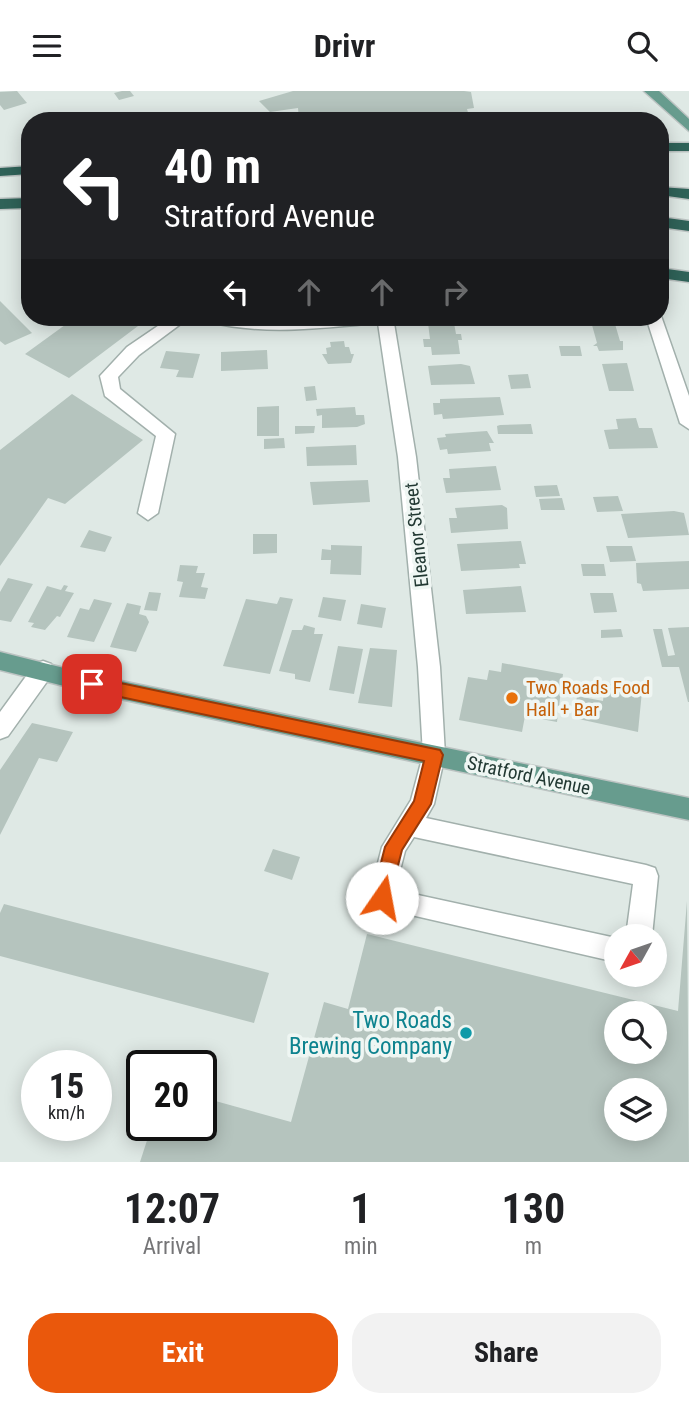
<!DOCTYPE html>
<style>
body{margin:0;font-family:"Roboto Condensed",sans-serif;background:#f2f2f2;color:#202124;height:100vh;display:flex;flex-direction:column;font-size:26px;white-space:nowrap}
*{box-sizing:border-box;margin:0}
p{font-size:23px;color:#757577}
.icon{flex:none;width:38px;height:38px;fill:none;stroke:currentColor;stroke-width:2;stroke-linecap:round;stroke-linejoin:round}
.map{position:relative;height:1071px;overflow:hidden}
.side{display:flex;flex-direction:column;background:#fff;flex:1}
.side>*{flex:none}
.top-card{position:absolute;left:21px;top:21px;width:648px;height:214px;border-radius:28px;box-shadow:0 4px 18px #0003;background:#202124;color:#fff;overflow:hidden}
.needle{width:46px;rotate:230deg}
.buttons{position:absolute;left:604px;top:833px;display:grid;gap:14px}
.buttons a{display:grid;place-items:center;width:63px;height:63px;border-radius:50%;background:#fff;box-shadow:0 4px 18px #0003;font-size:35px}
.speed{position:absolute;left:21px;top:959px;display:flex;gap:14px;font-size:35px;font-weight:700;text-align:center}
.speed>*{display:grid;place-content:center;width:91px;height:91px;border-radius:50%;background:#fff;box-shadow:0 4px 18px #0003;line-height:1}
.speed small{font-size:18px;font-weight:400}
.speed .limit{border:4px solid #111;border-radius:10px;background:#fff;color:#111}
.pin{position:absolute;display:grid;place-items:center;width:60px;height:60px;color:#fff;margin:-30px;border-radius:14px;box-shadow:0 4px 10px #0006}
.me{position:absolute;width:77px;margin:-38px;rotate:12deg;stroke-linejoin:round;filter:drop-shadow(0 0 5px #0008)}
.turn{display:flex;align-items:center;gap:24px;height:147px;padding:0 28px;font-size:32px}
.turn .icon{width:91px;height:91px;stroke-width:2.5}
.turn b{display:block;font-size:49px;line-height:60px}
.lanes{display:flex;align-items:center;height:66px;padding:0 28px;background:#0003;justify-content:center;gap:35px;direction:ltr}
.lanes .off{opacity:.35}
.eta{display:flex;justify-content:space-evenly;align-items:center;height:119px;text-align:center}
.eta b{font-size:42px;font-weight:700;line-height:49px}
.cta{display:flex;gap:14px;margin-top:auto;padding:14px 28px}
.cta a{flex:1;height:80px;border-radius:28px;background:#ea580c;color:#fff;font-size:28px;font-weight:700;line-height:80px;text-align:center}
.cta a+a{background:#f2f2f2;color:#202124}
header{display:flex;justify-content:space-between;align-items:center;height:91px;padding:0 28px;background:#fff;font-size:32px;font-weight:700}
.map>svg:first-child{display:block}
.building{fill:#b5c4be;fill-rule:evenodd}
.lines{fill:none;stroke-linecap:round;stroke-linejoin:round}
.minor-casing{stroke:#a2b0ac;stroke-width:3}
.major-casing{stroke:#bcc3c2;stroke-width:3}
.highway-casing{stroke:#bcc3c2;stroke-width:3}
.minor{fill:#fff;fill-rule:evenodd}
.major{fill:#679c8e;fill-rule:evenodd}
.highway{fill:#2f6258;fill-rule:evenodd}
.route{fill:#ea580c;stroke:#983908;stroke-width:2}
.food-dot{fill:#e8710a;stroke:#eff6f3;stroke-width:2.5}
.culture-dot{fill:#0f9aa8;stroke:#eff6f3;stroke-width:2.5}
.labels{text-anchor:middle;stroke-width:7;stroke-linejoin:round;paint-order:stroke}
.street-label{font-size:19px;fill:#213832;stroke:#eff6f3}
.food-label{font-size:19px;fill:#c56008;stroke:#eff6f3;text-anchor:start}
.near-culture-label{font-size:23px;fill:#0d838f;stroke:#eff6f3;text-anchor:end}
</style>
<header><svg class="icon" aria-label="menu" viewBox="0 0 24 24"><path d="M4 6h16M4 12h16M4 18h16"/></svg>Drivr<svg class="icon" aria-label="search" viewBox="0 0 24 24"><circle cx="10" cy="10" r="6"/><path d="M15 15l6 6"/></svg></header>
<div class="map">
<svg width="689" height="1071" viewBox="0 0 689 1071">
<rect width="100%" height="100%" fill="#dfe9e5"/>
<path class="building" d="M17,0L27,12L4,19L0,14V1Z
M122,0H130L134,5L119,9L114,2Z
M293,0H464L471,1L474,17L467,18L469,25L299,29L298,17L270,21L259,10Z
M0,210L32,242L5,254L0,250Z
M76,226H120L138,235L69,287L25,263Z
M428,232H454L456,243H461L462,249H458L460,263L432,264L431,256H424L423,248H430Z
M615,233L620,250H623V259L599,260L597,255H593L597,252L592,234Z
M344,250L345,256H349L351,263H354L351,272L328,273L322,263H327L326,257L331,256L330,251Z
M559,255H580L582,265H561Z
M267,259L268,278L221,280V261Z
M166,260L200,263L193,287L176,286L179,279L160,277Z
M627,272L634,300H609L602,273Z
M461,273L470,275L475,293L431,294L428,275Z
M528,283L531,297L511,298L508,284Z
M315,295L317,309L306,310L304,296Z
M72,303L143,349L65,413L48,407L0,475V359Z
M500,306L504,324L443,328L442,323L434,324L433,312H440V308Z
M279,315V345H257V316Z
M355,316L356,324H364L365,333L357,336L322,337V324L317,325L316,318Z
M636,327L639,337H652L658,357L609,358L604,339L618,338L616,328Z
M531,333L533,343H498L497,335L500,334Z
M295,335H315L314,342L295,343Z
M487,340L494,352H489L491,360L448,363L447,358L440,359L437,347L446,346L445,343Z
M284,347L285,357L264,358V348Z
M356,354L357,374L307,375L306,356Z
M496,375L501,399L446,402L443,387H450L449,378Z
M368,389L370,411L313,414L310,391Z
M557,394L560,405L536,406L534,395Z
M618,405L623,420L597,421L593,406Z
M562,407L565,419H541L539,408Z
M502,414L507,417L508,438L451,442L449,427H457L455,417Z
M674,420L684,422L689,444L628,447L621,423Z
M89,439L112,446L105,461L80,456Z
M253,443H277V462L253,463Z
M521,450L526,473H519L520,477L461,480L457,453Z
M331,454L362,455L361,484L330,483L331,469H321L322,458L331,459Z
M606,455H632L636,470L610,471Z
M689,470V498L643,500L641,493L637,492L636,472Z
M581,473H604L606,485H583Z
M180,474L198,475L196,482H205L201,496L208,497L205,508L179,506L183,491L177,490Z
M8,487L33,493L11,531L0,529V501Z
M64,494L68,495L65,500L74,502L60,526L57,525L45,539L31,536L34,532L28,531L47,495L61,499Z
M521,495L526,521L466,523L463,499Z
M149,501L161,502L157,520L144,519Z
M590,502H613L617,521L594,522Z
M280,506L293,508L270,583L223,575L246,508L277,513Z
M323,506L346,509L341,530L318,526Z
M94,508L112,512L94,551L67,546L80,517L89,519Z
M127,512L141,515L139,523L146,525L149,531L136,561L110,556Z
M361,513L386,517L382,537L357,533Z
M304,534L315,537L314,543H323L310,591L295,588V583L279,580L292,539H302Z
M689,536V611H688L679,576H662L653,538H662L668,565L675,564L668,537Z
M621,538L623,546L601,547V539Z
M338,555L363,558L354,603L329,599Z
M370,557L397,559L392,616L358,612Z
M502,572L563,583L557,631L525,625L522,641L459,629L468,586L487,589L489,579L501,581Z
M605,592L642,600L638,641L574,627L577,605L603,610Z
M32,632L73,641L57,671L39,667L0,744V679Z
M273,758L300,766L292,789L264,780Z
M687,810L689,1071H140L152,1034H201V1006L291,1031L324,911L348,918L367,843L678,920ZM616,922H654V961H616ZM616,999H654V1038H616Z
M4,813L269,882L254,932L0,865V822Z"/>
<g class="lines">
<defs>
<path id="minor" d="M660,222L689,305V338L680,332L646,226H660Z
M171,226H190L139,264L118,286L120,298L175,343L158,422L148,429L138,422L156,345L105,305L100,285L127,256Z
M203,226L275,229L393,226L416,366L440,576L445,664L434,713L426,727L646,774L655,777L658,785L652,845H626L633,793L414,746L405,760L395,799L616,847V871L372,815L369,807L382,756L411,709L423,664L418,576L398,366L378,232C319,237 263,245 205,230Z
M43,570L51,573L54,579L51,585L8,645L0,648V621L35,573Z"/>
<path id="major" d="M644,0H659L689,28V40Z
M0,561L92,584L689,707V729L92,602L0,579Z"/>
<path id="highway" d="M660,52H689V60H660Z
M30,75V83L0,85V77Z
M660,96L689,98V108L660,104Z
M30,107V117L0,118V108Z
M660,126L689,130V140L660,136Z
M660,177L689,181V191L660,187Z"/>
</defs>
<use href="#minor" class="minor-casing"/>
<use href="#major" class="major-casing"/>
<use href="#highway" class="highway-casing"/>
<use href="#minor" class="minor"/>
<use href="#major" class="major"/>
<use href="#highway" class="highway"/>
</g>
<path class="route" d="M92,586L440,659L443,664L431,713L402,759L388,813L382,816L375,813L372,807L385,756L414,710L424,670L92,600L84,593Z"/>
<circle class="food-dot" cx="512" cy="607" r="7"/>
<circle class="culture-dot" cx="466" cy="942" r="7"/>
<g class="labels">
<g class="street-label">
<text transform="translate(416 444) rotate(-96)" y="7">Eleanor Street</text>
<text transform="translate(529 684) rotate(12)" y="7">Stratford Avenue</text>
</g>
<g class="food-label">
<text x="526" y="603">Two Roads Food<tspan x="526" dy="22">Hall + Bar</tspan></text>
</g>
<g class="near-culture-label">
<text x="452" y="937">Two Roads<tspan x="452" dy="26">Brewing Company</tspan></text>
</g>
</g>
</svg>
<div class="buttons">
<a><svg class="needle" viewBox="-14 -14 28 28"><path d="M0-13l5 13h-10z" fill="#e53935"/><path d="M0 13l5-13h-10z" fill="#757577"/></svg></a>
<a><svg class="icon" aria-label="search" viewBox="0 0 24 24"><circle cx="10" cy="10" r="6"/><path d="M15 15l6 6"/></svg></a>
<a><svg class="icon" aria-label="layers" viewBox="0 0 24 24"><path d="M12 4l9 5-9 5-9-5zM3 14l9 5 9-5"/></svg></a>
</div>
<div class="speed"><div>15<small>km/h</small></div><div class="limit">20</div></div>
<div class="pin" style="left:92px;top:593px;background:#d93025"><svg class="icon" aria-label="arrive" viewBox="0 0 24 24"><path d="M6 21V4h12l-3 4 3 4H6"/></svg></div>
<svg class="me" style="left:382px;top:807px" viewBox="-20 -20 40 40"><circle r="19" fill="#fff"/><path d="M0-13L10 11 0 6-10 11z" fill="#ea580c"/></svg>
<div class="top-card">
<div class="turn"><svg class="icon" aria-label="left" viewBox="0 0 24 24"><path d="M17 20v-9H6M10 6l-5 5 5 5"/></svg><div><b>40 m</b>Stratford Avenue</div></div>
<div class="lanes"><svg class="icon" aria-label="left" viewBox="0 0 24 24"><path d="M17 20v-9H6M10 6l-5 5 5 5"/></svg><svg class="icon off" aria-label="ahead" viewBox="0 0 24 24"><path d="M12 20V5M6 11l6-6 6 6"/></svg><svg class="icon off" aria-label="ahead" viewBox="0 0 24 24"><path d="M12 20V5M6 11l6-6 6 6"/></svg><svg class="icon off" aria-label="right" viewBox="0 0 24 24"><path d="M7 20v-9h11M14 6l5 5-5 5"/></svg></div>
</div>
</div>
<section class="side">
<div class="eta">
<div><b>12:07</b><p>Arrival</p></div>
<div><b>1</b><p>min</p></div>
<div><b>130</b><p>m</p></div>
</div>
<div class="cta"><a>Exit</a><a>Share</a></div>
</section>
